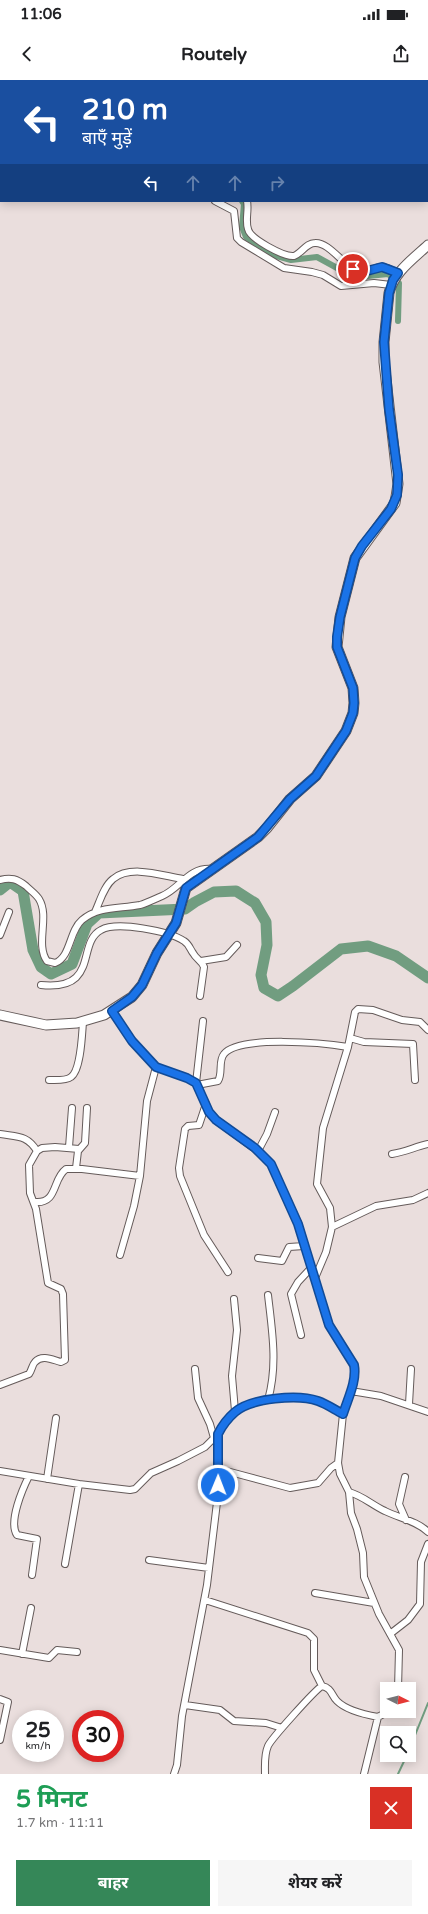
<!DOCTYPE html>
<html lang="hi">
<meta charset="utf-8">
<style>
body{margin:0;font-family:"Varela Round","Noto Sans Devanagari",sans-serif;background:#f6f6f6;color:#202124;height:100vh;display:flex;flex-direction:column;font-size:15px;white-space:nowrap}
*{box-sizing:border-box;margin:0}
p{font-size:13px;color:#757577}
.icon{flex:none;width:22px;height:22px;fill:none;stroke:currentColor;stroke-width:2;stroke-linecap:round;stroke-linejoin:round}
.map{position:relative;height:1694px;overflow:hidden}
.drawer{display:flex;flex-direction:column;background:#fff;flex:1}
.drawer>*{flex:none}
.guide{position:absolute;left:0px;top:0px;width:428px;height:122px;box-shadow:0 2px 10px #0003;background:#1a4fa0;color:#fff;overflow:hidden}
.needle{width:26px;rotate:96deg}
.controls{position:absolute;left:380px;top:1602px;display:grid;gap:8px}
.controls a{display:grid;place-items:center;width:36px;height:36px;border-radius:0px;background:#fff;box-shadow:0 2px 10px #0003;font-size:20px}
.speed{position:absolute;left:12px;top:1630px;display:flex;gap:8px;font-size:20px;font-weight:700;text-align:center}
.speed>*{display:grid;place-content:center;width:52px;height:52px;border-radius:50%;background:#fff;box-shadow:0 2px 10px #0003;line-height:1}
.speed small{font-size:10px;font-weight:400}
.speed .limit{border:6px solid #d22;background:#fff;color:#111}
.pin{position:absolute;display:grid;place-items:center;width:34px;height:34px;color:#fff;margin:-17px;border:2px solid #fff;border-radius:50%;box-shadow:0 1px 4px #0007}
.me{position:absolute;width:44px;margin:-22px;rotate:1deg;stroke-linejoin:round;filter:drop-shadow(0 0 3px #0008)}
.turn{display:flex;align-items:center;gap:14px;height:84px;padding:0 16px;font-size:18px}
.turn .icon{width:52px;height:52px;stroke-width:2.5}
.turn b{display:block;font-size:28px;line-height:34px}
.lanes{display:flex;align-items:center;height:38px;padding:0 16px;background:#0003;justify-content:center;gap:20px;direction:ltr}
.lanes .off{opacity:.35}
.round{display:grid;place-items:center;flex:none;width:42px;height:42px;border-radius:0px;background:#f6f6f6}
.overview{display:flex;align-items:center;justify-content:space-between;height:68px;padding:0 16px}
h1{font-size:24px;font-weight:700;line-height:30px;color:#1e9e55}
.primary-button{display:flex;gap:8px;margin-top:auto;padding:8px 16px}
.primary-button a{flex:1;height:46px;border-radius:0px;background:#358758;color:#fff;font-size:16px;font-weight:700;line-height:46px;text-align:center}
.primary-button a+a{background:#f6f6f6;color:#202124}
.status{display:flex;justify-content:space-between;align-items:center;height:28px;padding:0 20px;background:#fff;direction:ltr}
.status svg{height:11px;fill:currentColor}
header{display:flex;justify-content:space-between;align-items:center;height:52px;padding:0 16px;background:#fff;font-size:18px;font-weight:700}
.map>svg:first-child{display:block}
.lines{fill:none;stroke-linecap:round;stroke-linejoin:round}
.stream{stroke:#719d80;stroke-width:2}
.canal{stroke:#719d80;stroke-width:6}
.river{stroke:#719d80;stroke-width:11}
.street-casing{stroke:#655b5a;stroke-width:8}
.secondary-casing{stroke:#655b5a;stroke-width:11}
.street{stroke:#fff;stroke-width:6}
.secondary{stroke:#fff;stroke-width:9}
.route-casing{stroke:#114b97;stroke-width:10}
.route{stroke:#1a73e8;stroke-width:7}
</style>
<div class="status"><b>11:06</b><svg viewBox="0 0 49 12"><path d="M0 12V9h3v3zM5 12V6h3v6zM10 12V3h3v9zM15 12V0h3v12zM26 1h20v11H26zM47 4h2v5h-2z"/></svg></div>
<header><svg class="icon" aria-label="back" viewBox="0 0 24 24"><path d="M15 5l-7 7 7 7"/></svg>Routely<svg class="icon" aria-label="share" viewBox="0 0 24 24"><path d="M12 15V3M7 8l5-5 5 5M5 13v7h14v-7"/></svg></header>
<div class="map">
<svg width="428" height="1694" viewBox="0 0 428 1694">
<rect width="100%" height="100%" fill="#eadedd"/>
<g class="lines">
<path class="stream" d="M409,1670L428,1623
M398,1694L407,1675"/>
<path class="canal" d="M242,121L244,124L242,147L246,157L273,175L291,180L317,177L348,194L358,197L388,194L399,203L398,241"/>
<path class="river" d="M0,810L10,802L23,811L33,870L41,887L51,894L72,884L87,844L99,833L185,829L195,822L214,812L236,811L255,823L266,842L267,865L261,895L264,908L278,916L293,906L341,869L368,866L396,876L428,898"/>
<defs>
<path id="street" d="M41,0L45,1
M19,1L23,0
M0,9L1,8
M0,23L1,22
M215,121L234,131L237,158L241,162L284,188L312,192L323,195L341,206L374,203L391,205
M247,121C249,130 245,140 248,149C250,159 284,177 294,176C302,173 306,163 315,163C329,162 343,185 356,190C366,195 374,186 383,187C389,188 394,191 398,193
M0,800C11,797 17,799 26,806C30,810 36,814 39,819C50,837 35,864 47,881L55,883C71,877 69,851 82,840C99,826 119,829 140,825C147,823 155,819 162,816C181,808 188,787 212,789
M95,832C100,821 104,806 113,799C131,784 163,796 183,799
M0,855L9,832
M201,881L226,877L237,865
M41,905C100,911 76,863 101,850C117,841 169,851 184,861C189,864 190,869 193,873C196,879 202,881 204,887L200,916
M112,931L132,961L156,987L187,998L196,1003L209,1032L216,1040L255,1069L271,1084L298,1143L329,1245L354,1285L355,1291L354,1302L343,1334L338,1383L340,1394L349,1412L351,1433L357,1449L363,1473L364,1497L379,1534L399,1570L398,1609
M350,958L364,962L413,964L415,1000
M49,1000C54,1000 66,1001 71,997C81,990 82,954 83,942
M196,1003L203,941
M197,1005L218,1001C223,993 218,981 224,974C239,955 325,963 348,967
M206,1024L199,1045L188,1046L185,1049L179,1088L180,1096L204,1155L228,1192
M0,1054C18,1057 27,1055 37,1071
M69,1067L72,1028
M258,1071L267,1054L275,1032
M392,1074C405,1072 415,1067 428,1064
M76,1088L78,1071L85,1063L87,1028
M35,1122C58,1124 52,1099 66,1089H82L140,1096
M332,1147L376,1126L413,1120L428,1113
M120,1175L134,1126L140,1096L147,1021L156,987
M258,1178L282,1181L289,1167L304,1166
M315,1198L326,1172L332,1147L330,1128L317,1104L323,1048L348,967L355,932L358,929L373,930L402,940L420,942L428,950
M268,1215C272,1250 278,1285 268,1320
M234,1219L237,1250L232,1296L235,1331
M301,1255L291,1214L298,1202L311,1188
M195,1289L198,1318L210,1344L214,1358
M0,1305L29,1294C32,1290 32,1285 35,1282C42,1274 53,1280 61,1282L65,1280L63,1214L61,1209L48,1203L36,1129L30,1113L29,1085L37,1071L42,1068L55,1067L79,1069
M351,1311L381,1316L428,1332
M409,1324L411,1289
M219,1389L290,1408L318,1403L331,1388L338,1383
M0,1391L79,1404L130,1410L135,1409L151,1393L178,1381L205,1367L218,1354
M29,1396C23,1408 8,1442 17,1455L37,1459L32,1495
M405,1397L399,1424L406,1440
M47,1399L56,1338
M349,1412C363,1416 372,1425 385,1431C399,1438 417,1441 428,1452
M149,1480L209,1488
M65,1484L79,1404
M315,1513L374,1523
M205,1520L308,1553L314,1559V1590L322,1606
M390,1554L408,1540L420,1524L421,1482L428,1464
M0,1570L49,1578L57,1570L77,1572
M22,1574L31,1528
M0,1619L8,1622L0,1660
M185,1625L220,1630L234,1641L266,1643L282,1648
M174,1694L177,1685L182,1636L207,1505L218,1414V1354C222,1346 228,1338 235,1332C251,1318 298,1314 318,1321C327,1324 335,1330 343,1334
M265,1694C265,1685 264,1675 268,1666C271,1659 315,1610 322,1606C332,1608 331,1615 337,1621C346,1630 367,1635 378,1637L389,1631
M364,1694L378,1637"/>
<path id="secondary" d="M0,935L46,945L77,943L104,935L132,917L142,905L157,873L176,843L186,808L258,757L267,748L290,719L316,696L346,651L353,633L354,623L353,608L337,567L340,537L355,478L395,423L398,404L384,282V262L389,213C394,192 413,179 428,165"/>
</defs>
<use href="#street" class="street-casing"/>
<use href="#secondary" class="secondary-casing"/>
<use href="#street" class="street"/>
<use href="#secondary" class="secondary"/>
</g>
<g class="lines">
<defs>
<path id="route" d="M218,1405V1354C222,1346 228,1338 235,1332C251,1318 298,1314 318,1321C327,1324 335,1330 343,1334C348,1318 357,1301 354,1285L329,1245L298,1144L271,1084L255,1068L216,1040L209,1032L196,1003L187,998L156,987L132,961L112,931L132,917L142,905L157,873L176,843L186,808L258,757L290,719L316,696L346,651L353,633L354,623L353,608L337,567V557L340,537L355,478L362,466L391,429L397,415L398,395L389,329L384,262L389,213L393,200L398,193L382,187L363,192L353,189"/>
</defs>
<use href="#route" class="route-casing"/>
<use href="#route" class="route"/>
</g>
</svg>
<div class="controls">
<a><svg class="needle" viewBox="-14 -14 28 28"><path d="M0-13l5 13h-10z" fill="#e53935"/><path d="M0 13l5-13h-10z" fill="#757577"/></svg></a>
<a><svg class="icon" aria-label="search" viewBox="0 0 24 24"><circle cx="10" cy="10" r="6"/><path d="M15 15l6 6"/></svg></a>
</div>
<div class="speed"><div>25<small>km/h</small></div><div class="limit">30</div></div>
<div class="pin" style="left:353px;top:189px;background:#d93025"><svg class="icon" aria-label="arrive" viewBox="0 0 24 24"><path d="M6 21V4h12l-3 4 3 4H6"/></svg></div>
<svg class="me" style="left:218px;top:1405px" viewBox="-20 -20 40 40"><circle r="17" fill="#1a73e8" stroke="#fff" stroke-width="3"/><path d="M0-11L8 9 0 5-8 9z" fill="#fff"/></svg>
<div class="guide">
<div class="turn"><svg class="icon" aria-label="left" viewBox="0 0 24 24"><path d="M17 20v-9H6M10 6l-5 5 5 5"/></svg><div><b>210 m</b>बाएँ मुड़ें</div></div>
<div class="lanes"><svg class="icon" aria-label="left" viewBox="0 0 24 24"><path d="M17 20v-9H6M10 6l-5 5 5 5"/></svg><svg class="icon off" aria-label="ahead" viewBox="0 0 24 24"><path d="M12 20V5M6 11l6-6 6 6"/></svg><svg class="icon off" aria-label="ahead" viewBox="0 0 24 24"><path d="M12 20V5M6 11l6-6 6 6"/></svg><svg class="icon off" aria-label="right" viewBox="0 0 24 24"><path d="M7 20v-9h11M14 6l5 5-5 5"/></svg></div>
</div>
</div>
<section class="drawer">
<div class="overview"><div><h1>5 मिनट</h1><p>1.7 km · 11:11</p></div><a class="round" style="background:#d93025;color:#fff"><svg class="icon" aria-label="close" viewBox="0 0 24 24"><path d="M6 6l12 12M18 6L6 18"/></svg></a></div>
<div class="primary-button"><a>बाहर</a><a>शेयर करें</a></div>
</section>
